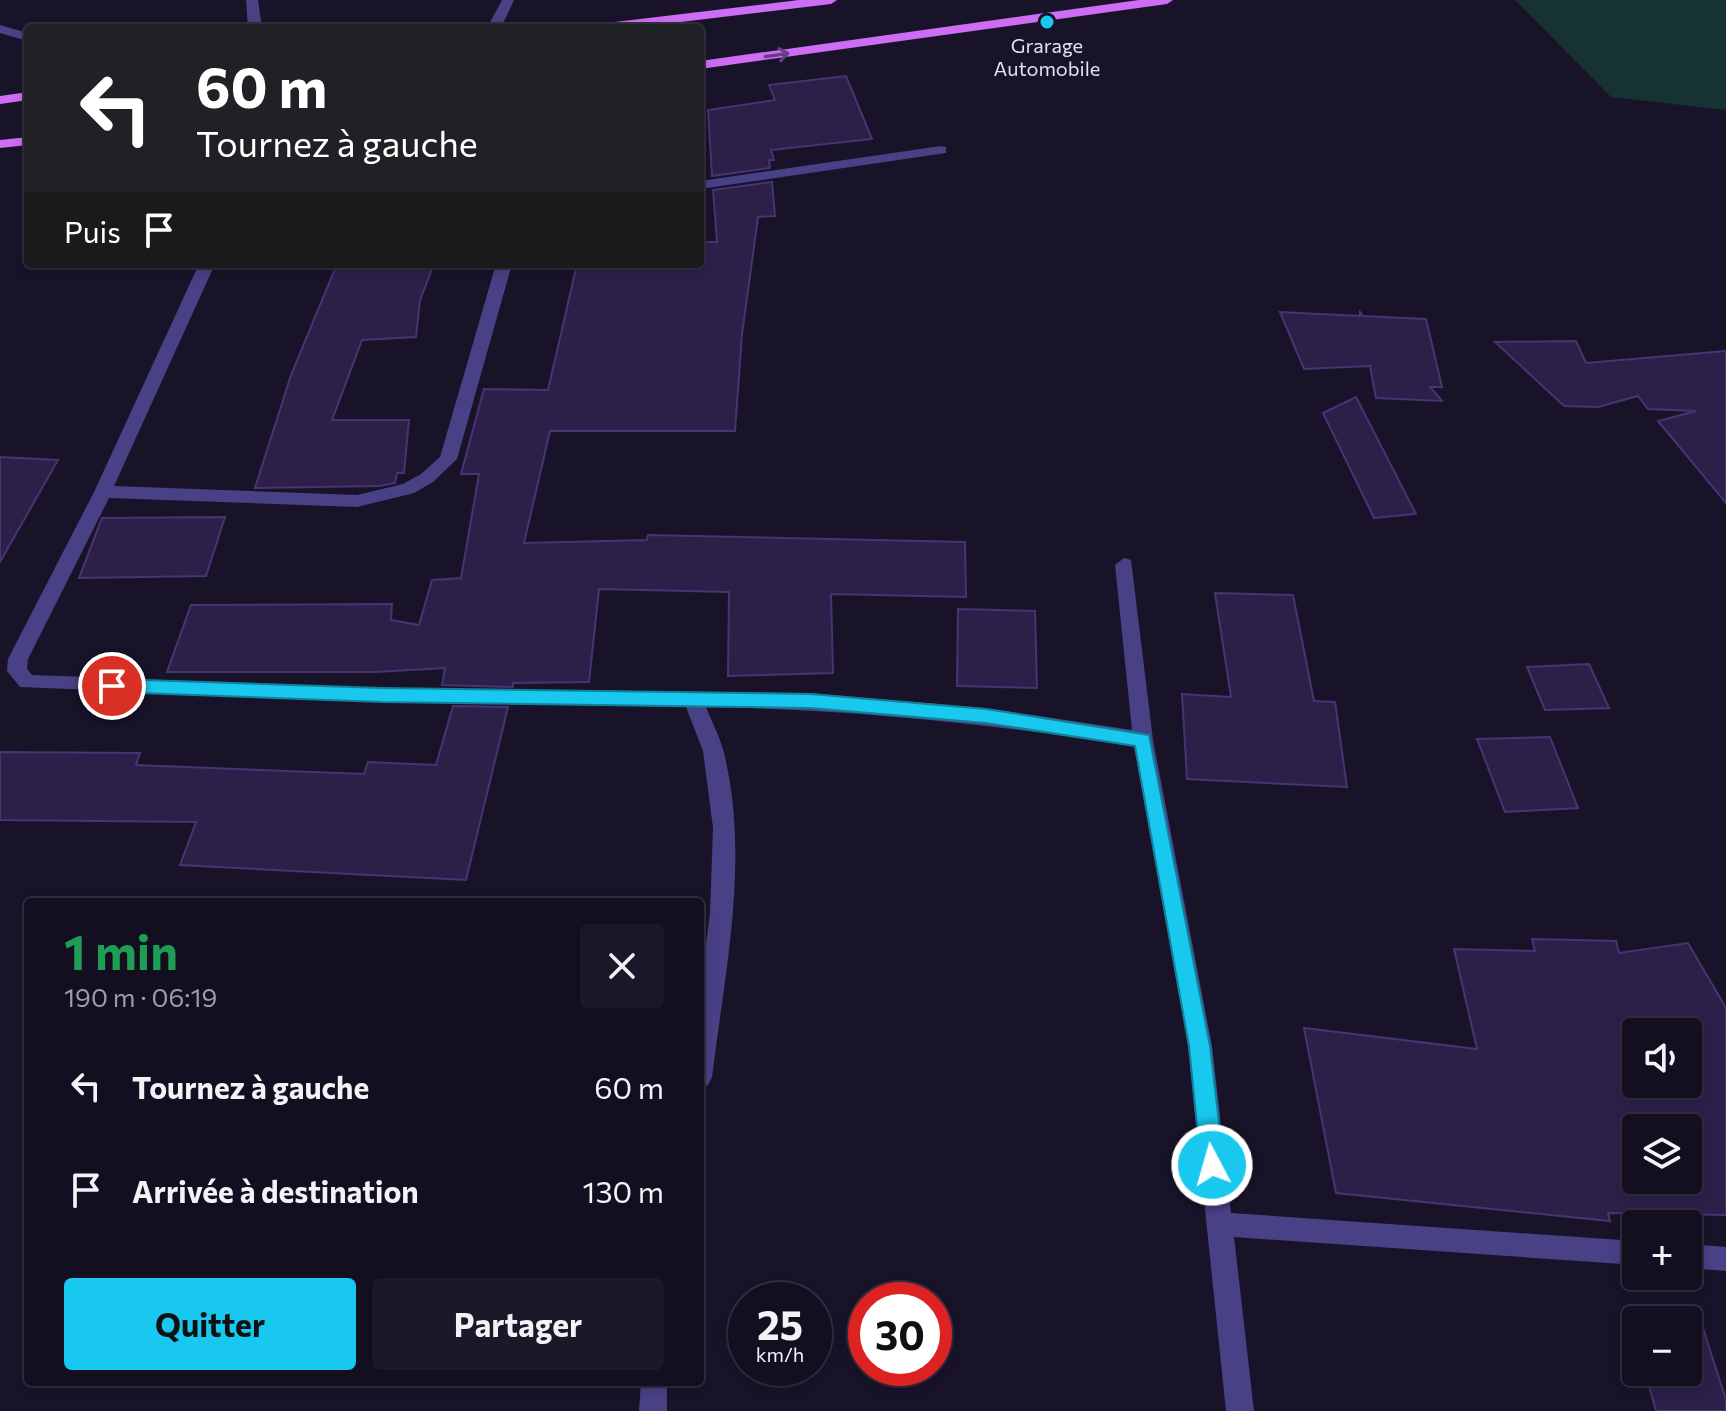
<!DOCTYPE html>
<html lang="fr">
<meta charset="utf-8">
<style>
body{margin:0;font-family:Commissioner,sans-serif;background:#1c1729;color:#f1f3f6;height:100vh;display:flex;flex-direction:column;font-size:30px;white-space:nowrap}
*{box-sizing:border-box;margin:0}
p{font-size:26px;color:#9d9ca5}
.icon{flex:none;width:44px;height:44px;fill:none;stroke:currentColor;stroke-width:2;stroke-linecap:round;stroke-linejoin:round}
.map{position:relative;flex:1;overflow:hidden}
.side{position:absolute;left:24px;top:898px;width:680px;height:488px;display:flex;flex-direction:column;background:#130e20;border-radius:8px;box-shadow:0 4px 12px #0003,0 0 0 2px #322e3e}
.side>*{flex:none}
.guide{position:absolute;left:24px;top:24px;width:680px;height:244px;border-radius:8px;box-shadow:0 4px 12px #0003,0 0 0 2px #322e3e;background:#202124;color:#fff;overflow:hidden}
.buttons{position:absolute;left:1622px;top:1018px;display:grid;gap:16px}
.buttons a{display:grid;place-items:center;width:80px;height:80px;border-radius:8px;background:#130e20;box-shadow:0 4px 12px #0003,0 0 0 2px #322e3e;font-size:40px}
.speed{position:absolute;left:728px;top:1282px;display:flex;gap:16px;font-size:40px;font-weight:700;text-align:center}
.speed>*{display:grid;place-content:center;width:104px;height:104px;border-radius:50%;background:#130e20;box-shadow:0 4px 12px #0003,0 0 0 2px #322e3e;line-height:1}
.speed small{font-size:20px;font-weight:400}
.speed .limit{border:12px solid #d22;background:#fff;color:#111}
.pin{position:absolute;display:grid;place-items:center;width:68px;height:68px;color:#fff;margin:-34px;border:4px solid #fff;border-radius:50%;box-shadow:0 2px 8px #0007}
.me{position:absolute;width:88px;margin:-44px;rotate:354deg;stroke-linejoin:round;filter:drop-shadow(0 0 6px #0008)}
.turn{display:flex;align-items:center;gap:28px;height:168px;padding:0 40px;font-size:36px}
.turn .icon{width:104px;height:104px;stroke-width:2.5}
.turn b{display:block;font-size:56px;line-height:68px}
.then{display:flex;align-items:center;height:76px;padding:0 40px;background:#0003;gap:16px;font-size:30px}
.round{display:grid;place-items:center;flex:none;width:84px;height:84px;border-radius:8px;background:#1c1729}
.headline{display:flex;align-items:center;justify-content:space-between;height:136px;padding:0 40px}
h1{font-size:48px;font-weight:700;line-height:60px;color:#1e9e55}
.cta{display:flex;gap:16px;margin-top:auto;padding:16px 40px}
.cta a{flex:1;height:92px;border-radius:8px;background:#18c8ee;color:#111;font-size:32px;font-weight:700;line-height:92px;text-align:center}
.cta a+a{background:#1c1729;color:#f1f3f6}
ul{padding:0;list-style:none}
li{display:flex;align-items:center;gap:24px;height:104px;padding:0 40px}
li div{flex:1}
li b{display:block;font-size:30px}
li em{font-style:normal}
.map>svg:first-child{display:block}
.green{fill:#163233}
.building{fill:#2c2049;stroke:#463473;stroke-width:2;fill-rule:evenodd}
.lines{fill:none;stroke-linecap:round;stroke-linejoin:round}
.minor{fill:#494185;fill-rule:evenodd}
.major{fill:#cd6df4;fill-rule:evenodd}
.oneway{stroke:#6a3b85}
.route{fill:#18c8ee;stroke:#10829b;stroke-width:2}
.poi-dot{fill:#18c8ee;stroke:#19132a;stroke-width:3}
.labels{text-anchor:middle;stroke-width:8;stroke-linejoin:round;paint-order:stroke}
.far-poi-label{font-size:20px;fill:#e4defd;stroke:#19132a}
</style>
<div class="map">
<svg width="1726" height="1411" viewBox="0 0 1726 1411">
<rect width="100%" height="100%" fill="#19132a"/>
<path class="green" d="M1515,0H1726V110L1611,97Z"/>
<path class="building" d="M846,76L872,139L771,150L774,160H769L770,168L712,176L708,110L775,100L769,85Z
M772,182L775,216L758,217L742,334L735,431H550L524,543L647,540L648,535L965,542L966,597L831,594L833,673L728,676L729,592L599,589L589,682L513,683V687L442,685L445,668L376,672H167L191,605L392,604L391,620L419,625L432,580L461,578L479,474H461L484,389L548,390L577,264H700V242H717L713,190Z
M337,264H434L420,300L416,337L362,340L332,420H409L404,473H397L395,483L380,486L255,488L291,375Z
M1280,312L1360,316V312L1363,316L1426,319L1442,387H1430L1442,401L1376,398L1370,366L1304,369Z
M1576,341L1586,363L1726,351V503L1658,421L1696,411L1648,409L1638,396L1598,407L1564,406L1495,342Z
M1356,397L1416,514L1374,518L1323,413Z
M0,457L58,460L0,562Z
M225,517L206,576L79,578L102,518Z
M1215,593L1293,595L1314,701L1335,702L1347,787L1187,779L1182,694L1231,697Z
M958,609L1035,611L1037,688L957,686Z
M1589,664L1609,708L1545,710L1527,667Z
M453,706L508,707L466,880L180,865L196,822L0,820V752L140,753L136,765L364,774L368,762L436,765Z
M1550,737L1578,808L1505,812L1477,739Z
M1532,939L1616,941L1619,953L1688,943L1726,1008V1215L1608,1213L1610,1221L1336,1193L1304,1028L1477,1049L1454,949L1535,951ZM1636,1032H1688V1084H1636ZM1636,1128H1688V1180H1636Z
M1688,1325H1702L1726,1400V1411H1656L1645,1372H1688Z"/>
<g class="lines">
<path class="minor" d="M246,0H258L262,28H248Z
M502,0H514L501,28H487Z
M0,25L28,33V41L0,33Z
M941,146L946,147V153L700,189V181Z
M199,264H215L114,486L357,495L403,484L421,474L440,457L496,264H512L457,459L433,482L414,493L357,507L109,498L28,659L27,669L32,675L382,688L810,693L986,708L1132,730L1115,565L1124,558L1131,560L1153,740L1212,1046L1231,1213L1636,1241V1265L1234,1237L1254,1411H1226L1188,1046L1134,746C990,724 851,709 706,707C712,722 720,737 724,753C750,859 725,971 712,1077L708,1085L700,1088V991L710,913L713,828L703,751L686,707L382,702L20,687L7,671L8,659L94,492Z
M1688,1244L1726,1247V1271L1688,1268Z
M641,1382H667V1411H639Z"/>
<path class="major" d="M799,0H837L831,4L631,28H591L598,24Z
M1139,0H1173L1167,4L700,69V61Z
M28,92V100L0,104V96Z
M28,137V145L0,148V140Z"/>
</g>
<defs><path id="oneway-shaft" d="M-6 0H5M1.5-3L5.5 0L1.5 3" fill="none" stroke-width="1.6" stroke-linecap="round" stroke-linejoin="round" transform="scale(2)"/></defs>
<use class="oneway" href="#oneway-shaft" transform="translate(777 55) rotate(-8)"/>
<path class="route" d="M112,679L382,688L810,694L986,709L1149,735L1210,1046L1224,1165L1220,1172L1212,1175L1204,1172L1201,1165L1189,1046L1135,746L986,723L810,708L382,702L112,692L103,686Z"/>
<circle class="poi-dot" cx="1047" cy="22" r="8"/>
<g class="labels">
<g class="far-poi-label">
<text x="1047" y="53">Grarage<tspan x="1047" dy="23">Automobile</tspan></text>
</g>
</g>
</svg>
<div class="buttons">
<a><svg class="icon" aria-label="sound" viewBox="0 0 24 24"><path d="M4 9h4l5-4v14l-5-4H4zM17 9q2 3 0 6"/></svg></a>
<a><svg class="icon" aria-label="layers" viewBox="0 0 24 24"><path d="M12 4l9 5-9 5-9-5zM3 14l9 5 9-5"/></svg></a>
<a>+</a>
<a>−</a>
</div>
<div class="speed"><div>25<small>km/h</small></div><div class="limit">30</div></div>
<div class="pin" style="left:112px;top:686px;background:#d93025"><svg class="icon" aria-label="arrive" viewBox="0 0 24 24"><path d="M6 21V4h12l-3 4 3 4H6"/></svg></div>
<svg class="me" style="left:1212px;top:1165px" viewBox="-20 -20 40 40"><circle r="17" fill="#18c8ee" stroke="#fff" stroke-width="3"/><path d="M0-11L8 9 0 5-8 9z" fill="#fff"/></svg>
<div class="guide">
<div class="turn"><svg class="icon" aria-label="left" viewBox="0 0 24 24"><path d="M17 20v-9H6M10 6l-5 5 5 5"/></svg><div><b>60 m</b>Tournez à gauche</div></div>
<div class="then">Puis<svg class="icon" aria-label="arrive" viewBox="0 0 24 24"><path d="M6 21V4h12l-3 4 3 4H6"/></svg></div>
</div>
<section class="side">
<div class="headline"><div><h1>1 min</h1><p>190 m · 06:19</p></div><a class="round"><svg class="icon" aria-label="close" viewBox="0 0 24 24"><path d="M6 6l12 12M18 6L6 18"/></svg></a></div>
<ul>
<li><svg class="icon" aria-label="left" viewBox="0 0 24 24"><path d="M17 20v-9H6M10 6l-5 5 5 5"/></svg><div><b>Tournez à gauche</b></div><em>60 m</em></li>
<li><svg class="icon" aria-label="arrive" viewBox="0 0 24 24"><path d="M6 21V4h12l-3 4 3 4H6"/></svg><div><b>Arrivée à destination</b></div><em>130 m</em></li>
</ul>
<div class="cta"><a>Quitter</a><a>Partager</a></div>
</section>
</div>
